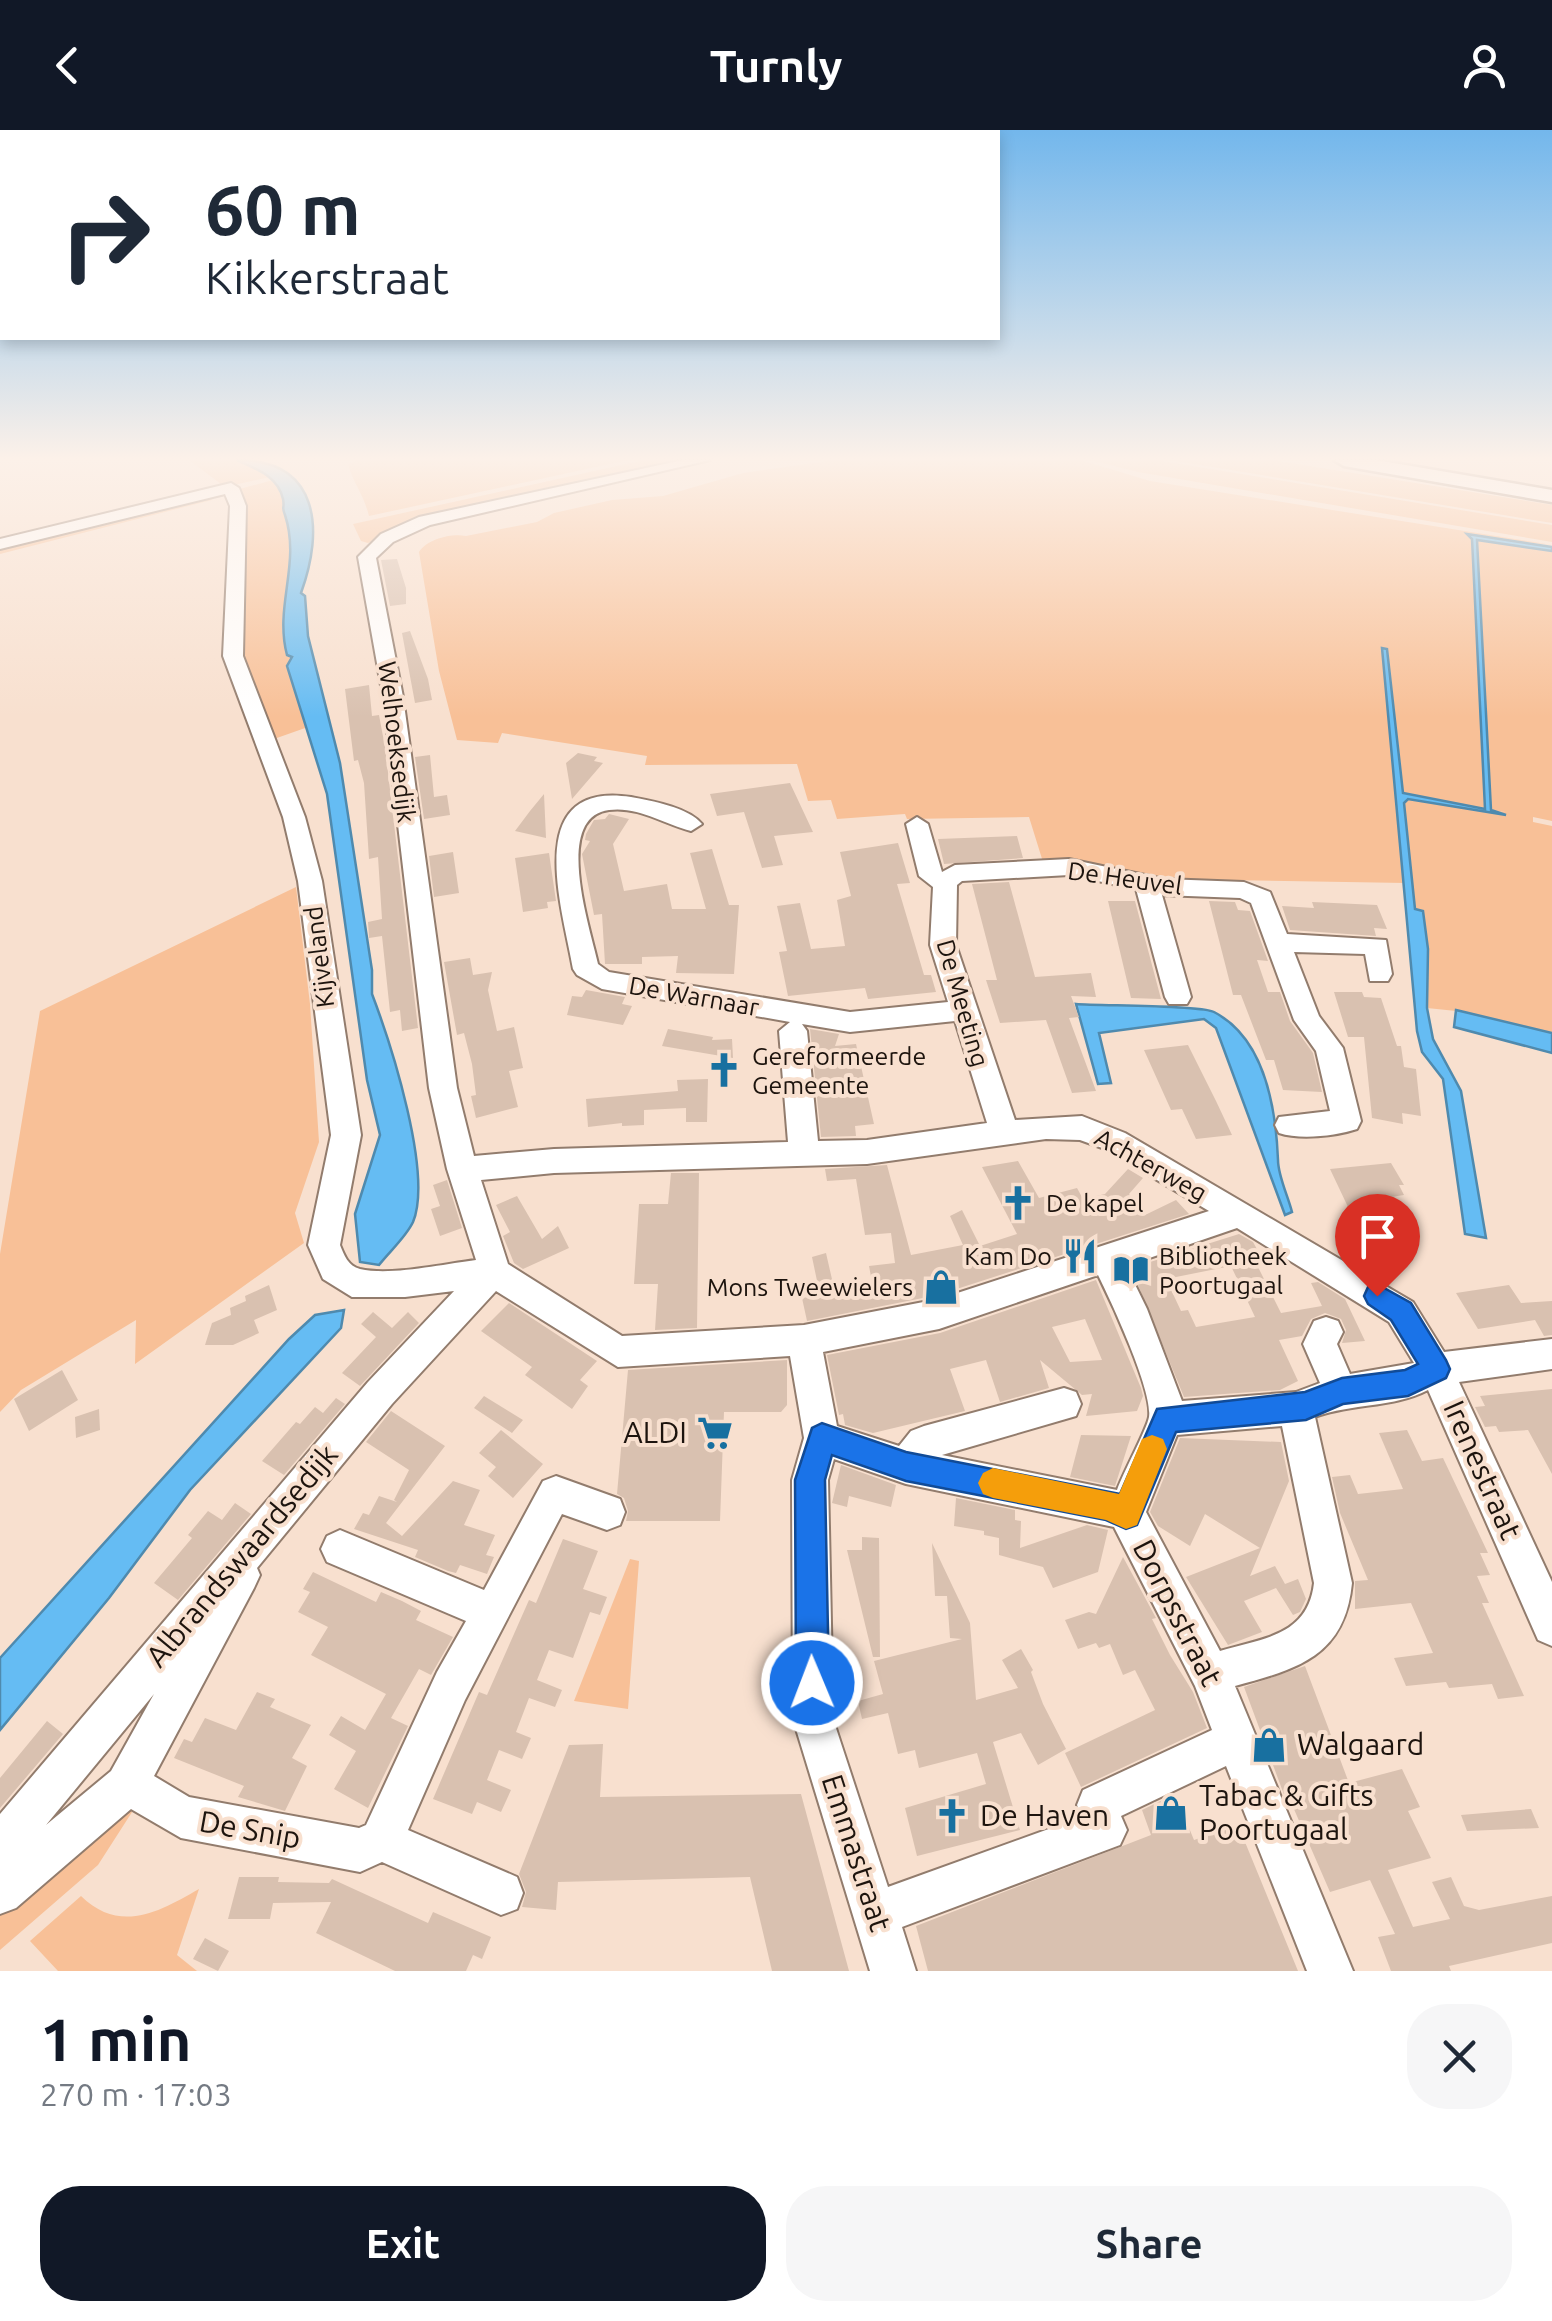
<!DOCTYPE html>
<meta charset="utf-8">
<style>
body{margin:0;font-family:Ubuntu,sans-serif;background:#f6f6f7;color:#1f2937;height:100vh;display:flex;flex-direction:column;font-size:38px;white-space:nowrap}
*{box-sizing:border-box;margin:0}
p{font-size:32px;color:#747a83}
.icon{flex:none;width:55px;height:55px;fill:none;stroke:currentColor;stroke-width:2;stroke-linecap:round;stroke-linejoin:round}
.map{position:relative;height:1841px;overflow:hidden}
.details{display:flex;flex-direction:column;background:#fff;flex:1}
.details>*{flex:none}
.hud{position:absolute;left:0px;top:0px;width:1000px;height:210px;box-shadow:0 5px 15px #0003;background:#fff;color:#1f2937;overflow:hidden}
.pin{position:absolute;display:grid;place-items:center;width:85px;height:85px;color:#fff;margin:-102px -42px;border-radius:50% 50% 50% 0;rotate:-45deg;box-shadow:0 0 10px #0007}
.pin .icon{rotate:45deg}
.me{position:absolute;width:110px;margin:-55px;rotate:359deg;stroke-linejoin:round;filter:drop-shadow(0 0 8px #0008)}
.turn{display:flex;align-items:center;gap:35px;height:210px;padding:0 40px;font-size:45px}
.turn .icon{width:130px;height:130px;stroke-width:2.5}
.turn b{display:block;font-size:70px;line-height:85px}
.round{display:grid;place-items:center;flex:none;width:105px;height:105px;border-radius:40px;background:#f6f6f7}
.overview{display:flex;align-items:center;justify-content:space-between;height:170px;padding:0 40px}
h1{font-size:60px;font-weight:700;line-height:75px;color:#111827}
.primary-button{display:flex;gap:20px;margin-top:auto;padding:20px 40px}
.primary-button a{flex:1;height:115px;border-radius:40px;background:#111827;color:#fff;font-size:40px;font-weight:700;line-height:115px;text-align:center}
.primary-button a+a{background:#f6f6f7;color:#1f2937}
header{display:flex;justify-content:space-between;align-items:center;height:130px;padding:0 40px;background:#111827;color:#fff;font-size:45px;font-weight:700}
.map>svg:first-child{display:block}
.green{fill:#f8c097}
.water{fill:#65bcf3;stroke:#4f8aae;stroke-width:2.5}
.building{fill:#d9c1b0;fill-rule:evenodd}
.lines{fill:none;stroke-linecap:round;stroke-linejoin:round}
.minor-casing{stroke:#927c6d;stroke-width:4}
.major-casing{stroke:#927c6d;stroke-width:5}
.minor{fill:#fff;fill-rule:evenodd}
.major{fill:#fff;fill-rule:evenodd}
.route{fill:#1a73e8;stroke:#114b97;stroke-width:2.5}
.slow{fill:#f59e0b}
.labels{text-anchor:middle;stroke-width:8;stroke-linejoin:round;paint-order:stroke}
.street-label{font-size:25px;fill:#1d140e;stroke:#f8e0cf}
.poi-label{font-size:25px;fill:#1d140e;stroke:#f8e0cf;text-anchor:start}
.near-poi-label{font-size:30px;fill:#1d140e;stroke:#f8e0cf;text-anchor:start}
.near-street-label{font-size:30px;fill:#1d140e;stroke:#f8e0cf}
</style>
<header><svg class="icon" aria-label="back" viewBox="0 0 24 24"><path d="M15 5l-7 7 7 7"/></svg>Turnly<svg class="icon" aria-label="person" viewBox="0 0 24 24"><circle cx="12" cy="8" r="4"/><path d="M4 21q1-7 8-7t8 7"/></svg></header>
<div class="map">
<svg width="1552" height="1841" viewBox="0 0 1552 1841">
<rect width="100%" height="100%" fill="#f8e0cf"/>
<path class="green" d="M189,330H237L270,347L225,357Z
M358,330H628L369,386C364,365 353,353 348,334Z
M644,330H688L425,387L368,413L361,411L353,394Z
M835,330H1081L1150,351L1552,415L1468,406L1472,409L1487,675L1485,679L1403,663L1387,519H1382L1406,753L1171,749L1043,732L1029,687L907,689L905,684L837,689L831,670L808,671L797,634L645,635L647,626L502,603L498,613L457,610L439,541L419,422C427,409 452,403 466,406L537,392L554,383L612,370L663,366L743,343Z
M1090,330H1156L1552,395V412L1138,342Z
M1170,330H1272L1552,375V393Z
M273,350C287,372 298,412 292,439C287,461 280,485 283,508C284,516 291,522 292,529C295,552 301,574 308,597L274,609L244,532L239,506L236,360Z
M209,367L212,370L0,424V417Z
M1481,409L1552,421V691L1533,687V692L1552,696V903L1456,881L1427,878L1428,818L1415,779L1404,673L1407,669L1505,682L1491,680L1477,410Z
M296,757L310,874L319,1012L295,1083L304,1113L135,1234L136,1190L21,1260L0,1282V1124L40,881Z
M630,1429L639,1431L628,1579L574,1571Z
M134,1679L98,1735L0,1820V1777L117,1681Z
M199,1759L177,1825L197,1841H58L30,1811L81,1766C120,1804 159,1782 199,1759Z"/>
<path class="water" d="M237,330C320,330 324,400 301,463L305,466L308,506L340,633L372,840V864C391,914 433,1044 413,1092C406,1107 389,1122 379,1135L360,1132L355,1084L380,1005L367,950L327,664L287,536L292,527L287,525C274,476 301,434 285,385C281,375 285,380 283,369C278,346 256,339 237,330Z
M1467,404L1552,417V421L1477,410L1491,680L1506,685L1408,669L1404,673L1415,779L1423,781L1428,819L1427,878L1433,909L1461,961L1486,1108L1465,1104L1443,949L1422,922L1417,901L1382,518L1387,519L1403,663L1485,679L1472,409Z
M1076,874C1100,876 1200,875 1214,882C1266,909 1276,979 1278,1030C1278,1046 1288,1066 1292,1082L1285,1085L1216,898L1204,889L1099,903L1111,953L1098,954Z
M1456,880L1552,903V923L1454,897Z
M344,1180L341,1198L190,1360L109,1468L0,1600V1528L289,1209L315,1185Z"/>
<path class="building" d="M397,429L406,458V474L390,476L381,430Z
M410,501L428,549L432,570L415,573L402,503Z
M369,555L372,586L379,585L385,617L418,898L402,901L400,880L390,882L382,806L369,808L368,792L382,789L378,727L369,729L364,653L358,630L354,631L345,559Z
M578,623L597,627L594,631L603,633L572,669L566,633Z
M430,625L434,667L447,665L450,685L424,689L415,627Z
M790,653L813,702L774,706L783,735L762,738L744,682L717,686L710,664Z
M544,664L546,708L515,701L530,681Z
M609,684L629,689L613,714L624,761L667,754L672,779H706L690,723L712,719L729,775H739L734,844L676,843L678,826L642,827V834H605L602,784L594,785L582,724L590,711L585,710L586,704L594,690L605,689Z
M1017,706L1023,728L944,734L938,709Z
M898,713L910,753L897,754L924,845H931L936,862L868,869L865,858L788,866L779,822L787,821L777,776L800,773L811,819L845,816L837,770L851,766L840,722Z
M453,722L459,763L434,767L429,726Z
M549,723L556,771L547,772L548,778L523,782L515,728Z
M1009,752L1035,847L1091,843L1096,867L1071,866L1079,887L1069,888L1096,961L1072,963L1046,890L1000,893L986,850H997L972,754Z
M1108,771H1135L1161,869L1131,868Z
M1209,771L1235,772L1238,780L1250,781L1268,831L1257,830L1268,862H1280L1290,891L1313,923L1322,962L1283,960L1274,930H1266L1241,865H1233Z
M1312,772L1377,775L1387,799L1374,798L1376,806L1290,800L1282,776L1314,778Z
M470,828L473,845L492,842L488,860L497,901L514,897L523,938L509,941L518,977L476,988L471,966L476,965L472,934L464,903L457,905L444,832Z
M586,860L625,867L622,874L632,876L623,895L567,885L572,866L582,867Z
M1334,862H1362L1364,867L1381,868L1397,916H1401L1404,937L1416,939L1421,986L1402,983L1403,994L1372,988L1364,907H1348Z
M668,899L713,907L712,910L732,909L733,928L662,916Z
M810,899L839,904L835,916L856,914L874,994L855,996L856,1006L821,1007Z
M1188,915L1216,971L1232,1005L1196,1009L1182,979L1171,980L1144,920Z
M708,949L707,992H686V978L644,980V995L622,996V993L588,997L586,969L678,961L677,950Z
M1018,1031L1039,1068L1077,1058L1083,1069L1105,1064L1128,1039L1143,1048L1129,1064L1145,1085L1176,1070L1189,1084L938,1165L807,1191L802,1168L820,1165L812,1127L826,1123L834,1158L872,1152L869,1136L895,1133L891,1103L865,1105L856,1049L827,1051L825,1039L887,1035L911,1125L963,1115L950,1086L962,1080L980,1116L1017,1104L982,1037Z
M1391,1033L1404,1055H1399L1404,1065L1391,1067L1394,1072L1348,1077L1330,1039Z
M671,1043H699L697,1198L655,1200L658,1154H634L639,1074H668Z
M447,1050L462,1098L440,1106L431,1079L440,1076L433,1055Z
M517,1066L542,1109L558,1096L569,1118L523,1139L514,1133L503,1106L510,1102L496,1075Z
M1239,1104L1253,1112L1263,1130L1255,1131L1281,1183L1322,1176L1311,1153L1318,1152L1345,1169L1365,1211L1342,1213L1346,1200L1341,1189L1325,1183L1311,1189L1302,1206L1279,1210L1298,1251L1280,1260L1184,1267L1131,1138ZM1231,1136L1255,1187L1196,1197L1188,1180L1181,1181L1166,1149Z
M1096,1150L1141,1258L1143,1266L1137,1281L1086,1286L1092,1264L1082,1265L1040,1230L1049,1258L1000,1272L986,1230L950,1239L965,1281L873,1303L845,1295L843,1284L839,1285L827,1225L940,1203ZM1085,1189L1102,1230L1070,1232L1052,1197Z
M269,1155L277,1180L254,1190L259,1203L233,1215H205L212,1193L231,1185L230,1178L246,1171L245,1166Z
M1509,1155L1521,1173L1552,1171V1205L1544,1206L1535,1190L1478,1199L1456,1163Z
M509,1173L597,1231L580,1250L588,1256L572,1279L525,1245L532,1237L481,1201Z
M373,1182L392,1198L408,1182L419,1193L360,1256L342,1243L376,1207L361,1194Z
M787,1230V1275L781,1282H724L720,1391H626L628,1381L624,1368L617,1364L628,1240Z
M62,1240L78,1270L29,1301L14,1269Z
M1552,1259V1344L1528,1300L1499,1302L1496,1296L1485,1297L1475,1277L1485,1276L1480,1266Z
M484,1266L523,1290L512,1303L474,1278Z
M336,1268L345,1274L284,1345L262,1331L296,1292L300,1294L315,1277L323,1283Z
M99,1279L100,1300L76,1308L75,1287Z
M391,1281L445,1316L386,1393L402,1406L453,1351L480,1360L464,1395L495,1405L486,1425L494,1427L487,1444L460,1435L456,1443L448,1441L415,1427L418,1420L354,1399L363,1383L369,1385L379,1366L397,1372L394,1370L409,1340L366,1312Z
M501,1300L543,1334L513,1368L488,1346L496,1337L479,1323Z
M1407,1300L1422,1331L1443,1328L1488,1423H1480L1490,1445L1477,1446L1489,1473H1482L1524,1566L1498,1569L1492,1554L1449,1558L1446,1552L1406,1556L1394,1528L1433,1523L1411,1473L1355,1479V1451L1368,1450L1340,1383L1332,1347L1350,1345L1358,1364L1403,1359L1379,1303Z
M1081,1305L1131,1306L1115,1356L1070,1347Z
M1180,1308L1281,1312L1289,1351L1250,1446L1275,1436L1285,1454L1298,1449L1306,1469L1300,1482L1293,1485L1276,1458L1244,1471L1262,1502L1228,1515L1186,1447L1260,1418L1205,1384L1190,1416L1158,1396L1150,1382Z
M841,1335L896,1355L891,1377L849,1366L847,1377L832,1373Z
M956,1368L1015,1380V1390L1021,1391L1020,1418L1087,1395L1108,1400L1098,1442L1053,1458L1043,1437L999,1425V1408L984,1405V1401L954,1396Z
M235,1373L251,1384L178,1470L154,1453L192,1408L188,1405L208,1381L222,1390Z
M862,1407L879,1408L880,1527H873L847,1420H862Z
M563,1409L598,1421L583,1459L607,1467L600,1485L590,1482L573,1528L549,1520L537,1550L562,1560L555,1577L529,1568L516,1602L531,1608L522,1629L499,1620L487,1650L511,1660L501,1682L477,1672L472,1684L433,1669L479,1562L487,1565L529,1470L536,1473Z
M932,1413L970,1493L976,1570L1018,1558L1002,1530L1021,1519L1033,1540L1031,1542L1043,1574L1066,1619L1038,1635L1021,1603L993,1612L1020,1700L917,1726L905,1678L986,1654L977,1623L919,1638L915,1620L898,1624L888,1583L862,1589L858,1571L883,1564L874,1531L962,1509L950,1508L947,1466H935Z
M1123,1427L1156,1488L1152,1489L1170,1525L1193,1562L1207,1598L1081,1657L1065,1623L1155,1580L1135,1540L1123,1545L1110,1514L1099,1518L1096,1513L1078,1519L1065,1490L1089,1482L1096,1484Z
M313,1442L376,1472L381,1462L402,1471L421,1481L416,1490L453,1507L431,1545L419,1539L391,1588L408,1596L368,1678L334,1659L356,1621L329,1605L341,1586L365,1600L386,1564L311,1525L328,1497L298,1482L310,1462L303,1459Z
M1305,1536L1349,1653L1402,1639L1420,1677L1408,1681L1431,1728L1388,1740L1413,1797L1450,1789L1432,1752L1451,1747L1464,1776L1479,1780L1552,1766V1813L1449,1836L1451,1841H1391L1378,1807L1395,1804L1370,1750L1330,1762L1290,1670H1286L1244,1557Z
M257,1562L275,1569L270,1577L311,1595L292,1628L307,1636L285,1681L238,1667L244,1656L174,1628L184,1609L192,1612L205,1588L236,1600Z
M47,1591L63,1604L0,1678V1648Z
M603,1614L600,1667L801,1664L849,1841H772L750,1747L558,1752L556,1780L522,1777L526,1762L519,1744L569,1615Z
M1175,1664L1194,1710L1238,1695L1298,1841H928L916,1796L1151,1705L1142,1680Z
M1531,1679L1539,1698L1467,1701L1461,1685Z
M239,1747H279L278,1752L329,1753L332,1749L428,1793L433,1782L491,1807L482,1829L473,1825L466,1841H395L316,1803L331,1772L273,1773L270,1789H228Z
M205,1808L229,1821L218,1841L193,1829Z"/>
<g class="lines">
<defs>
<path id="minor" d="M683,330H710L430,395L393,412L376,428L403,567L457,958L474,1026L554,1019L788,1012L779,901L790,892L602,859L577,845L573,839C563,780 520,650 631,667C652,671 688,677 702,694L691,701C664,694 638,676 609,680C552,687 591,801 598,834L609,842L850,882L948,872L930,815L933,757L919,746L906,694L917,687L928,694L942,742L955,735L1069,729L1164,749L1244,752L1270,762L1287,804L1386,810L1392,844L1388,851H1370L1365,824L1294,822L1319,886L1343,918L1361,991L1357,999C1336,1006 1300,1010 1279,1003L1275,995L1279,987L1330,981L1316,921L1294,890L1251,773L1240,768L1162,765L1191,867L1187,874H1169L1165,867L1136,759L1069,745L962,751L957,755L956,815L1015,990L1082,986L1125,1003L1413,1172L1444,1222L1552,1209V1239L1459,1252L1552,1452V1516L1538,1510L1428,1260C1394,1278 1352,1273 1315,1287L1352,1453C1345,1526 1298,1539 1235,1556L1353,1841H1307L1226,1636L1121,1686L1127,1700L1120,1715L902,1797L916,1841H870L793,1589L792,1350L804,1308L790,1226L618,1237L496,1161L392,1274L257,1438L260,1445L254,1458L154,1646L189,1667L359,1698L366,1695L437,1542L466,1491L327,1432L321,1419L327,1406L340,1400L484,1460L543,1351L556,1346L620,1369L625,1382L620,1395L607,1400L562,1384L465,1570L408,1700L517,1747L523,1763L517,1779L501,1785L382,1732L360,1742L181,1708L131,1679L16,1778L0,1784V1684L368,1252L454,1161L405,1167H352L323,1149L308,1115L331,1005L298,751L283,687L223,526L230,376L225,364L0,419V409L231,353L239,358L246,376L243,526L305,687L322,751L361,1005L340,1115C344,1125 348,1136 360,1139C391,1146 443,1134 476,1130L447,1039L429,958L383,567L358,427L381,404L419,387ZM955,891L987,993L867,1010L818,1011L807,901L802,894L850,902ZM1046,1009L1080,1010L1105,1019L1209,1081L939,1169L804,1195L622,1206L508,1134L481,1050L554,1043L867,1034ZM1237,1098L1389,1192L1414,1233L1350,1244L1337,1214L1343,1202L1338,1191L1326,1187L1314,1191L1303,1214L1320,1253L1296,1262L1182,1271L1147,1179L1126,1136ZM1098,1145C1111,1171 1153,1261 1149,1287C1147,1299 1123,1343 1117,1360L942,1325L1076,1286L1081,1274L1076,1262L1064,1258L924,1296L911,1301L899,1316L837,1296L823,1222L939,1199ZM1282,1296L1314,1453C1308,1506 1263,1508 1220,1521L1146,1382L1177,1305ZM834,1329L906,1354L1114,1397L1195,1556L1212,1600L1083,1660L1077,1675L1082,1687L888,1757L833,1589L828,1350ZM154,1564L111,1641L46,1695Z"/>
<path id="major" d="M1334,330H1376L1552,360V372L1344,336Z"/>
</defs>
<use href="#minor" class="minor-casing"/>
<use href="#major" class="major-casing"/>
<use href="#minor" class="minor"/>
<use href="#major" class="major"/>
</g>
<linearGradient id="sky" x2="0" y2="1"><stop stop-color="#73b7ec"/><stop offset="0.56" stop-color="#fcf1e9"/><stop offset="1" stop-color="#fcf1e9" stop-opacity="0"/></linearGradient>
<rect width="1552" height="587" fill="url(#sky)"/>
<path class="route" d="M1377,1154L1411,1173L1446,1230L1450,1239L1446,1248L1408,1266L1343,1274L1306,1290L1176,1302L1137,1395L1126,1399L1106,1390L906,1351L832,1325L825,1350L829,1553L824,1565L812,1570L800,1565L796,1553L795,1350L812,1298L822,1293L906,1322L1120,1364L1157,1279L1305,1262L1342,1248L1405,1240L1418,1234L1391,1190L1368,1174L1364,1166L1368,1157Z"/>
<path class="slow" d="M1152,1305L1163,1309L1167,1319L1137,1395L1126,1399L1106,1390L993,1368L983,1364L978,1353L983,1343L993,1338L1119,1364L1142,1309Z"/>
<defs>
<symbol id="church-bare" viewBox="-9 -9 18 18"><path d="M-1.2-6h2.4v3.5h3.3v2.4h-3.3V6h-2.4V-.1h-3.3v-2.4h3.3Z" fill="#1870a0" stroke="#f8e0cf" stroke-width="2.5" paint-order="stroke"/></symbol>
<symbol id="restaurant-bare" viewBox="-9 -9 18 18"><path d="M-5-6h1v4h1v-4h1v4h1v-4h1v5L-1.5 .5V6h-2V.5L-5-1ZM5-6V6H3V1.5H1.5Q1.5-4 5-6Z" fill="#1870a0" stroke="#f8e0cf" stroke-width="2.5" paint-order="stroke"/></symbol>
<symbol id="library-bare" viewBox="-9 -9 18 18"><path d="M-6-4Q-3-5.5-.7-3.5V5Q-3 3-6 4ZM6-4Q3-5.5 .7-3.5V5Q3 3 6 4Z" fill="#1870a0" stroke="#f8e0cf" stroke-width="2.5" paint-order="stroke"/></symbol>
<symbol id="shop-bare" viewBox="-9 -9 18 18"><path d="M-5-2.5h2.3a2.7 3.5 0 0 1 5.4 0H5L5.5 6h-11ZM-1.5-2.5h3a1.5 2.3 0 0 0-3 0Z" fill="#1870a0" stroke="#f8e0cf" stroke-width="2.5" paint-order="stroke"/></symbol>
<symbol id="supermarket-bare" viewBox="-9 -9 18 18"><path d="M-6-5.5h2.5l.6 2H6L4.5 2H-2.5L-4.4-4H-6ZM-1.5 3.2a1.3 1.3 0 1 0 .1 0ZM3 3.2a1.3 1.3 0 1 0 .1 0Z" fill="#1870a0" stroke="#f8e0cf" stroke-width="2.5" paint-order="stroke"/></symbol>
</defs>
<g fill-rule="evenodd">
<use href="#church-bare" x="699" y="915" width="50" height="50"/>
<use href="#church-bare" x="993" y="1048" width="50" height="50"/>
<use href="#restaurant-bare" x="1055" y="1101" width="50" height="50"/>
<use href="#library-bare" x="1106" y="1115" width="50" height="50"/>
<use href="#shop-bare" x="916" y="1132" width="50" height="50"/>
<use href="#supermarket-bare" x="690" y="1278" width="50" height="50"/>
<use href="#shop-bare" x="1244" y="1590" width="50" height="50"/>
<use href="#shop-bare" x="1146" y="1658" width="50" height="50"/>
<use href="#church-bare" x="927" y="1661" width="50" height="50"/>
</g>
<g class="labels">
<g class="street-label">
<text transform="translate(397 612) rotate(83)" y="9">Welhoeksedijk</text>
<text transform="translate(1125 748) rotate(8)" y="9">De Heuvel</text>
<text transform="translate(319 827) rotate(-97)" y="9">Kijveland</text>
<text transform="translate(694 866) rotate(10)" y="9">De Warnaar</text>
<text transform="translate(963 873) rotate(74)" y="9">De Meeting</text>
<text transform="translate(1151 1035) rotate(29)" y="9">Achterweg</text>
</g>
<g class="poi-label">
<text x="752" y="935">Gereformeerde<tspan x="752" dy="29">Gemeente</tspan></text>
<text x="1046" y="1082">De kapel</text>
<text x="1052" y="1135" text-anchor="end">Kam Do</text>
<text x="1159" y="1135">Bibliotheek<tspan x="1159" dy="29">Poortugaal</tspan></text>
<text x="913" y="1166" text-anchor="end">Mons Tweewielers</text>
</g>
<g class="near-poi-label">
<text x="687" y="1313" text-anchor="end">ALDI</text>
<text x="1297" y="1625">Walgaard</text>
<text x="1199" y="1676">Tabac &amp; Gifts<tspan x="1199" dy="34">Poortugaal</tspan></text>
<text x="980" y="1696">De Haven</text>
</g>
<g class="near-street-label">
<text transform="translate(1482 1340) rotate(66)" y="10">Irenestraat</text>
<text transform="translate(242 1426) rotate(-50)" y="10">Albrandswaardsedijk</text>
<text transform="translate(1177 1483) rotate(63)" y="10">Dorpsstraat</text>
<text transform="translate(250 1700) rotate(10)" y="10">De Snip</text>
<text transform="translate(856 1723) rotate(72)" y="10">Emmastraat</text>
</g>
</g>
</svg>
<div class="pin" style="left:1377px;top:1166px;background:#d93025"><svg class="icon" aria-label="arrive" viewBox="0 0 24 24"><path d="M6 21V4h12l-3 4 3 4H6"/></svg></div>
<svg class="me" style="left:812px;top:1553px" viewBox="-20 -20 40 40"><circle r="17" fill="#1a73e8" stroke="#fff" stroke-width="3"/><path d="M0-11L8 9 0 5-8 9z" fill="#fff"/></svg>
<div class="hud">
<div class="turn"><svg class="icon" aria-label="right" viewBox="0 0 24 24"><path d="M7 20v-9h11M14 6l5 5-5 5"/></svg><div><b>60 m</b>Kikkerstraat</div></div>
</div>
</div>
<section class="details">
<div class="overview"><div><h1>1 min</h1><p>270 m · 17:03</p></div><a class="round"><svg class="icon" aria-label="close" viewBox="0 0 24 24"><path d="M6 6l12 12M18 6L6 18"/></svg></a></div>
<div class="primary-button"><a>Exit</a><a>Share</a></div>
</section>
